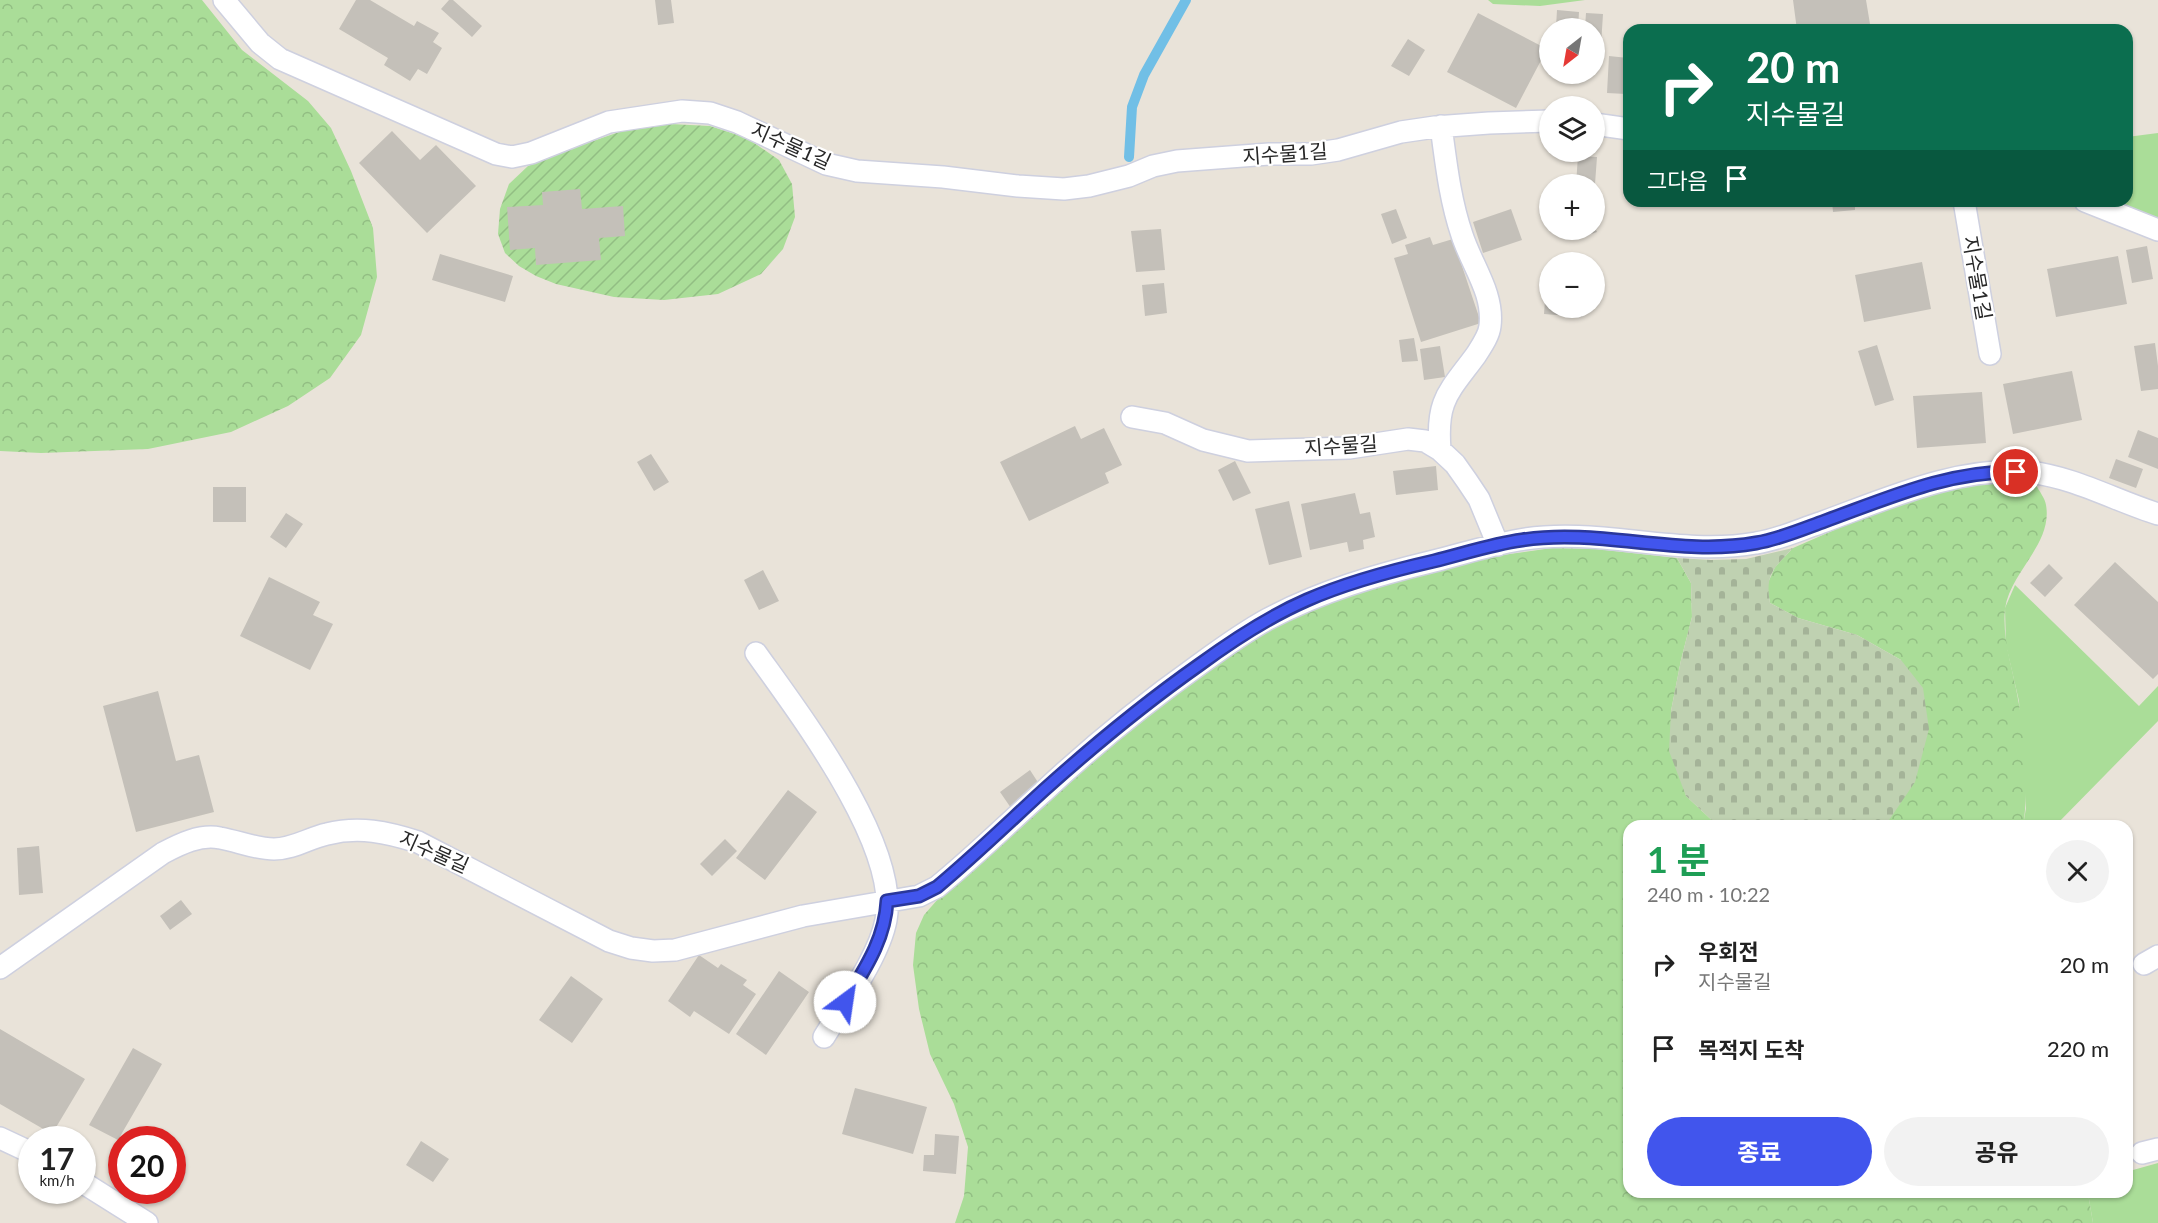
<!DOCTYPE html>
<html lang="ko">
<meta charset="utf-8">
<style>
body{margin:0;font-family:Lato,"Noto Sans KR",sans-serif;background:#f2f2f2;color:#222;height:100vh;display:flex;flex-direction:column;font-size:22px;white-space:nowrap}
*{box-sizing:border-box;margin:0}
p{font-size:20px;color:#767676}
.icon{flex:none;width:33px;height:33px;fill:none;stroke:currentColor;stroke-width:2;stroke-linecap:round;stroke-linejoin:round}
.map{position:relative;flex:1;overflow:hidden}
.sheet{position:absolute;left:1623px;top:820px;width:510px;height:378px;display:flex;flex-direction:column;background:#fff;border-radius:18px;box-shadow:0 2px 4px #0004}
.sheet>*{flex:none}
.top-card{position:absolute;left:1623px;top:24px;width:510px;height:183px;border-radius:18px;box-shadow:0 2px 4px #0004;background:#0b6e4f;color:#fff;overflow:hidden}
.needle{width:39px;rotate:211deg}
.controls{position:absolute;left:1539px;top:18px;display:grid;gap:12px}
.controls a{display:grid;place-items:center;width:66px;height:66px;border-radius:50%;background:#fff;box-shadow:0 2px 4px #0004;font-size:30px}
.speed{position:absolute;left:18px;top:1126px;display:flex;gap:12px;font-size:30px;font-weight:700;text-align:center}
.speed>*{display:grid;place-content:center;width:78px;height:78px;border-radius:50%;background:#fff;box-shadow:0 2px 4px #0004;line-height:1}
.speed small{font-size:15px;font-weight:400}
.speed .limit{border:9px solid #d22;background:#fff;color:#111}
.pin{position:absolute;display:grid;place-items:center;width:51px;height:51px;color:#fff;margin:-26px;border:3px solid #fff;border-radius:50%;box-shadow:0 2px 6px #0007}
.me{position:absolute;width:66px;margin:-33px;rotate:31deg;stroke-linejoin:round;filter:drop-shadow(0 0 4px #0008)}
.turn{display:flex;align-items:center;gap:21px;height:126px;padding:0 24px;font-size:27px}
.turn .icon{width:78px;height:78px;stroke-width:2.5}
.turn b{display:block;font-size:42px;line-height:51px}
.then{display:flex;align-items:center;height:57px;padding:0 24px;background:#0003;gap:12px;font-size:22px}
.round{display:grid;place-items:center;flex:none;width:63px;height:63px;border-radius:32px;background:#f2f2f2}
.summary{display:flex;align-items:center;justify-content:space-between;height:102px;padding:0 24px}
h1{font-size:36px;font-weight:700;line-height:45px;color:#1e9e55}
.button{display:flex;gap:12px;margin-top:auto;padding:12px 24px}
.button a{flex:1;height:69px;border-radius:36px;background:#4155ed;color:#fff;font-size:24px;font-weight:700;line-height:69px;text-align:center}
.button a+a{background:#f2f2f2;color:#222}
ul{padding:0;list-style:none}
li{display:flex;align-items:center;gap:18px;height:84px;padding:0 24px}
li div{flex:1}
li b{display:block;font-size:22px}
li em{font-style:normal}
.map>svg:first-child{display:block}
.grass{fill:#aadd98}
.forest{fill:url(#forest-crowns)}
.cemetery{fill:url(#cemetery-stones)}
.garden{fill:url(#garden-furrows)}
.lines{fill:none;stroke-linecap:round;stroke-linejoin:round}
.stream{stroke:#71bfe6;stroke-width:10}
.building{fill:#c4c0b9}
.lane-casing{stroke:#ced0df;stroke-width:24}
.lane{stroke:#fff;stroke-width:21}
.route-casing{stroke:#2a379a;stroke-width:15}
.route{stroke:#4155ed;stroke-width:10}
.labels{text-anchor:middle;stroke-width:4.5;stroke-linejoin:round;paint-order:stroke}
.street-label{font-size:20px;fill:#272727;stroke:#fff}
</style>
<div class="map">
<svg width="2158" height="1223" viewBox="0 0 2158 1223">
<defs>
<pattern id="forest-crowns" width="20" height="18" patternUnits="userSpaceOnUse" patternTransform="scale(1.5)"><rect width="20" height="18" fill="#aadd98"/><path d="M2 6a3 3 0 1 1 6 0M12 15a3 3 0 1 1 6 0" fill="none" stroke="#92be83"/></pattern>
<pattern id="cemetery-stones" width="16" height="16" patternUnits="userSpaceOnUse" patternTransform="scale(1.5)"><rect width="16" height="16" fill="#bfd1b1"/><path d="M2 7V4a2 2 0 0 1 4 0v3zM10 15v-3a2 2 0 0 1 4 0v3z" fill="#a4b398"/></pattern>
<pattern id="garden-furrows" width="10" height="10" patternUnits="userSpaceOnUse" patternTransform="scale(1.5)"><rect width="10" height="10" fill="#aadd98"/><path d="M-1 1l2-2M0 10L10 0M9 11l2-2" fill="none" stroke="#92be83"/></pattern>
</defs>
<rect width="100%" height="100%" fill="#e9e3d9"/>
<path class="grass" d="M1488,0H1585L1540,6L1493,4Z
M2158,133V221L2109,201H2127V137Z
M2015,585L2139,706L2158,686V721L2055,826H2023L2026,808L2019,701L2006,645L2005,608Z
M2127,1149L2133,1170L2158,1163V1223H2093L2088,1193L2127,1192Z"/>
<path class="forest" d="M0,0H202L242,50L308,101L331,128L351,171L373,228L377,277L361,335L330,378L288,406L231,432L148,449L41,453L0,451Z
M2007,482L2036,485C2039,491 2045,498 2046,505C2053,544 2010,572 2005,609C2002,640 2013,669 2018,699C2025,734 2029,792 2023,826H1885L1901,660L1857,635L1798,618L1770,603L1767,585L1775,567L1793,548L1880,510L1932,493L1968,484Z
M1552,548L1596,549L1677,558L1691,583L1692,617L1681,660L1671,711L1686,796L1718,826H1629V1192L2088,1193L2093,1223H955L964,1196L968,1147L954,1104L930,1054L919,1009L913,965L916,933L924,915L938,899L1041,809L1125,732L1174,691L1268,629L1310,608L1363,591L1474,559Z"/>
<path class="cemetery" d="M1793,548C1773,569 1765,574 1770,603L1798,618L1857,635L1901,660L1923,688L1929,729L1915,782L1885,826H1718L1686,796L1669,751L1671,711L1681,660L1692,617L1691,583L1677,558L1711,560L1746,559Z"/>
<path class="garden" d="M670,124L710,126L747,138L779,160L792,184L795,217L783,249L761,274L718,294L664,300L614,297L556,284L536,276L519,266L505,253L498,234L500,209L509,184L528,166L567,150L625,130Z"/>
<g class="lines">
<path class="stream" d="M1129,157L1132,107L1144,75L1186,0"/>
</g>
<path class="building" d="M356,0H370L414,26L417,21L439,33L433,42L442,48L427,74L418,69L410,81L384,65L388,58L339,29Z
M449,0H453L482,26L472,37L441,9Z
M655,0H671L674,23L658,25Z
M1793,0H1866L1871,30H1797Z
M1557,10L1579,12L1578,28L1556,27Z
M1478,13L1547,49L1516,108L1447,72Z
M1586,13L1603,14L1601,45H1594V28H1585Z
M1408,39L1425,50L1409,76L1391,66Z
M1609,56L1628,58L1626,94L1607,93Z
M392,131L420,160L436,145L476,186L427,233L359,163Z
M1578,156L1597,157L1595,184H1576Z
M580,189L582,209L623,206L625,236L599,238L601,260L536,265L535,248L510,250L507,207L543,205L542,192Z
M1687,201H1711V206H1687Z
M1764,201H1799V204H1764Z
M1832,201H1855V210L1833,212Z
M1396,209L1407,238L1392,244L1381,214Z
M1511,209L1522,240L1483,253L1473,222Z
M1161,229L1165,270L1136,272L1131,231Z
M1573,230H1596L1597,232L1576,239Z
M1430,237L1433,245L1453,239L1481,323L1421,342L1394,258L1408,254L1405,245Z
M2147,246L2153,279L2132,283L2126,250Z
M440,254L513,276L505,302L432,280Z
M2118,256L2127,304L2056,317L2047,269Z
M1922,262L1931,309L1864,322L1855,275Z
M1164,283L1167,313L1145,316L1142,285Z
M1546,287H1550V308H1583L1582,317L1544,314Z
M1414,338L1418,361L1402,362L1399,340Z
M2155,343L2158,366V389L2141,391L2134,346Z
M1877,345L1894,400L1875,406L1858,351Z
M1440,346L1445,377L1424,380L1420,349Z
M2072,371L2082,420L2013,434L2003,384Z
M1982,392L1986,443L1917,448L1913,396Z
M1075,426L1081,439L1104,428L1122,465L1105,473L1109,483L1029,521L1000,462Z
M2138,430L2158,438V469L2128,457Z
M651,454L669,482L654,491L637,462Z
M2116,459L2143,469L2136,488L2109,478Z
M1235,461L1251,493L1233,501L1218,470Z
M1436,466L1438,490L1396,495L1393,471Z
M213,487H246V522H213Z
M1355,493L1360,514L1370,512L1375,537L1363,540L1364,549L1349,552L1347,542L1310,550L1301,504Z
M1289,501L1302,557L1269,565L1255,509Z
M286,513L303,524L286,548L270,537Z
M2115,562L2158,602V674L2153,679L2074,605Z
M2049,564L2063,578L2045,597L2030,583Z
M763,570L779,601L759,610L744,580Z
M269,577L320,602L313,615L333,624L310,670L240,636Z
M158,691L176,761L199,755L214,812L136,832L103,706Z
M1030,770L1041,787L1011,808L1000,792Z
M788,790L817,812L765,880L736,858Z
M725,839L737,851L712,876L700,864Z
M39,846L43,893L19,895L17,848Z
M181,900L192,914L170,930L160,916Z
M699,955L718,968L721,964L747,980L743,985L756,994L729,1034L694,1011L690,1017L668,1001Z
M779,971L809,992L766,1055L736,1034Z
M571,976L603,999L572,1043L539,1020Z
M0,1029L85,1079L52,1134L0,1104Z
M133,1048L162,1064L118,1140L89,1125Z
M855,1088L927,1107L913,1154L842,1134Z
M935,1134L959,1136L956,1174L923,1171L924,1155H934Z
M421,1141L449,1159L433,1182L406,1165Z"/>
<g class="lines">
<defs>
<path id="lane" d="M224,0L260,43L280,59L496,154L512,157L531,153L609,122L682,111L710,113L737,122L826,164L857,171L943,177L1018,186L1064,189L1089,186L1129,176L1153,166L1177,161L1269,154H1311L1338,150L1401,132L1435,127L1489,123L1550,121
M1594,124L1629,129
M1964,201L1990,354
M2085,201L2158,230
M1132,417L1165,423L1203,440L1248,451L1349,448L1408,439L1425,441L1440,450L1455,464L1467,481L1479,499L1498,545
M1440,450C1436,400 1448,393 1476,355C1481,347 1489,336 1490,326C1494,293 1472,266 1462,235C1450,200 1446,163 1441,126
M756,653C798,712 900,845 886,920C879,957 844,1004 824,1037
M2144,964L2158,956
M0,968L163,853C180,844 200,834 220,838C238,841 255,849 274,849C293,849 309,838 327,834C359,826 387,832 418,842L609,941L631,948L653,951L675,950L803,916L919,896L937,887C974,857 1007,824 1043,792C1092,746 1145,703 1200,664C1222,648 1244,632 1268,619C1321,591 1376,575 1434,561C1462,554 1490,545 1519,540C1598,526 1677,557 1756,543C1778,540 1799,530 1820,523C1886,499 1958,466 2029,472C2074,477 2116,501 2158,514
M0,1138L32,1153
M2142,1153L2158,1149
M82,1182L147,1223"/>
</defs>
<use href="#lane" class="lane-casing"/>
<use href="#lane" class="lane"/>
</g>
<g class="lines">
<defs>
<path id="route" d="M845,1002C864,970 885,940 887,901L919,896L937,887C974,856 1008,823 1044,790C1093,746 1145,703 1199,665C1233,640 1268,617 1307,600C1348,582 1390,571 1434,561C1463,554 1492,544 1522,540C1600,528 1679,557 1756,543C1780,539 1803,529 1825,521C1886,499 1950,470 2016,472"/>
</defs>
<use href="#route" class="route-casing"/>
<use href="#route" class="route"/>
</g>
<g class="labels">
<g class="street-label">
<text transform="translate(791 146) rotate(24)" y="7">지수물1길</text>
<text transform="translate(1285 154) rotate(-4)" y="7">지수물1길</text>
<text transform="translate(1977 278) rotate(80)" y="7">지수물1길</text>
<text transform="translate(1341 446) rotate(-4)" y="7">지수물길</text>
<text transform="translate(434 852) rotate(24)" y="7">지수물길</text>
</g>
</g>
</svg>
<div class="controls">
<a><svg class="needle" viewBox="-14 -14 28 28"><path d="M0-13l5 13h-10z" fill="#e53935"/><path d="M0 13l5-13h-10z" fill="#767676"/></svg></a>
<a><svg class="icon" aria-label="layers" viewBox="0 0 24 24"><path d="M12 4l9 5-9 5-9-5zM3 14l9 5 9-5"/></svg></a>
<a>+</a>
<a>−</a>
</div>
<div class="speed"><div>17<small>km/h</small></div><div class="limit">20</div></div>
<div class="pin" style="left:2016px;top:472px;background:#d93025"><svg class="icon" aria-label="arrive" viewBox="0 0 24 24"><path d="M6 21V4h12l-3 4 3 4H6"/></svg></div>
<svg class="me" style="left:845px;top:1002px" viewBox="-20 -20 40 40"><circle r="19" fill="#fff"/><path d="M0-13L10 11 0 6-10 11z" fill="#4155ed"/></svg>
<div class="top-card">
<div class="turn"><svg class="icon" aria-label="right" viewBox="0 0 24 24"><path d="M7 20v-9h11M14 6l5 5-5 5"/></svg><div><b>20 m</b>지수물길</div></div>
<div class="then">그다음<svg class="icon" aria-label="arrive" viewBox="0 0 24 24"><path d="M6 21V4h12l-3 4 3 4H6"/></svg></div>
</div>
<section class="sheet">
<div class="summary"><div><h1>1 분</h1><p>240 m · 10:22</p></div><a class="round"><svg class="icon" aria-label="close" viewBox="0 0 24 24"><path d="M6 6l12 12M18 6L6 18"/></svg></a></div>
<ul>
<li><svg class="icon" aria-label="right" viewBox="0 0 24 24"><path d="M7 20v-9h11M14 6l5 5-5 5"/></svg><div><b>우회전</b><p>지수물길</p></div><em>20 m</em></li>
<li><svg class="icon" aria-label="arrive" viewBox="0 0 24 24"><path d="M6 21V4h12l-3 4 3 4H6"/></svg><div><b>목적지 도착</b></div><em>220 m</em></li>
</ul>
<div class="button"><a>종료</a><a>공유</a></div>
</section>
</div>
